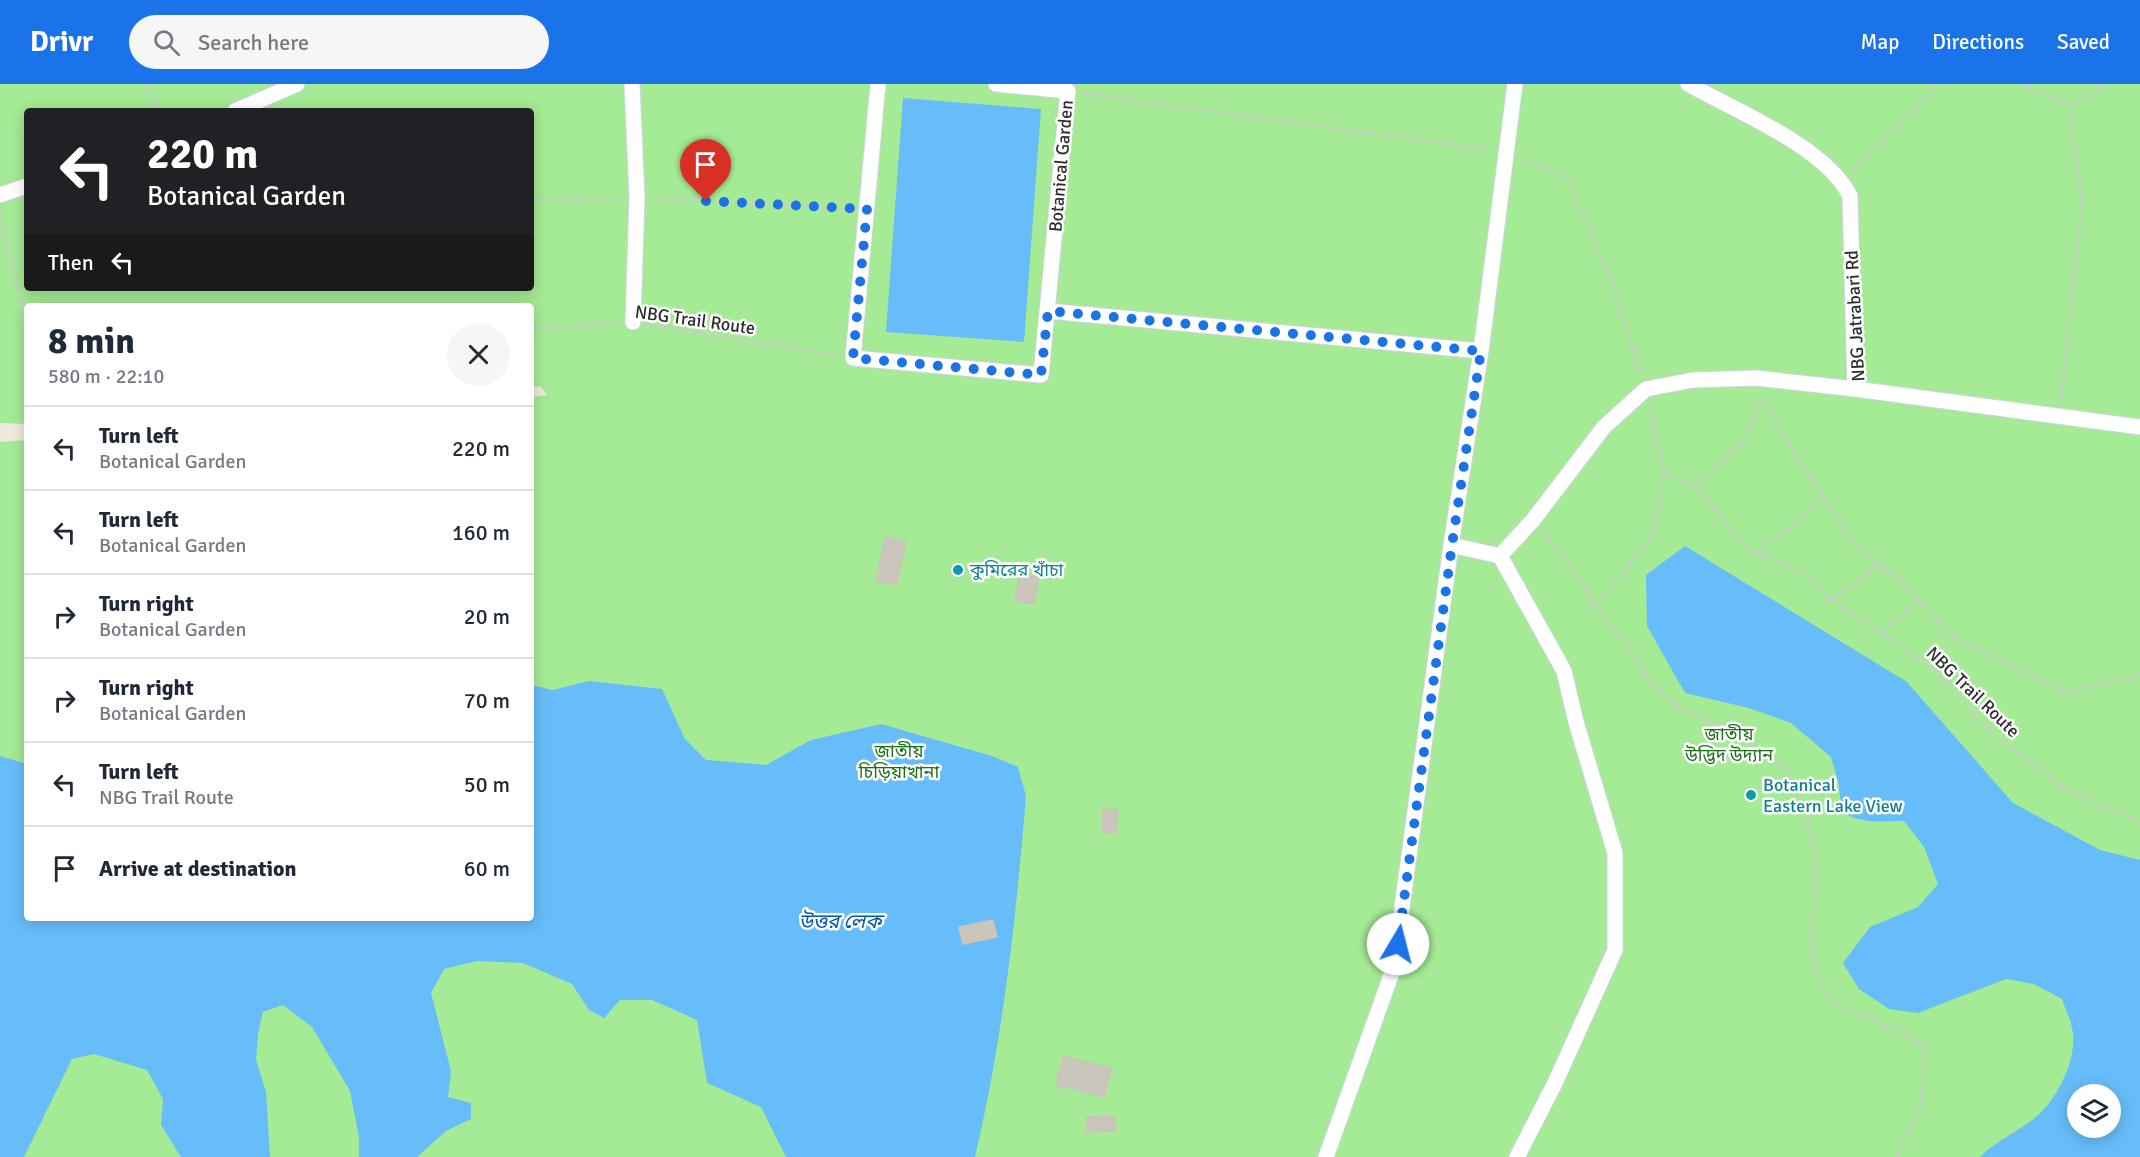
<!DOCTYPE html>
<meta charset="utf-8">
<style>
body{margin:0;font-family:Signika,"Noto Sans Bengali",sans-serif;background:#f6f6f7;color:#1f2937;height:100vh;display:flex;flex-direction:column;font-size:22px;white-space:nowrap}
*{box-sizing:border-box;margin:0}
p{font-size:20px;color:#747a83}
.icon{flex:none;width:33px;height:33px;fill:none;stroke:currentColor;stroke-width:2;stroke-linecap:round;stroke-linejoin:round}
.map{position:relative;flex:1;overflow:hidden}
.details{position:absolute;left:24px;top:219px;width:510px;height:618px;display:flex;flex-direction:column;background:#fff;border-radius:6px;box-shadow:0 3px 15px #0003}
.details>*{flex:none}
.banner{position:absolute;left:24px;top:24px;width:510px;height:183px;border-radius:6px;box-shadow:0 3px 15px #0003;background:#202124;color:#fff;overflow:hidden}
.tools{position:absolute;left:2067px;top:1000px;display:grid;gap:12px}
.tools a{display:grid;place-items:center;width:54px;height:54px;border-radius:50%;background:#fff;box-shadow:0 3px 15px #0003;font-size:30px}
.pin{position:absolute;display:grid;place-items:center;width:51px;height:51px;color:#fff;margin:-62px -26px;border-radius:50% 50% 50% 0;rotate:-45deg;box-shadow:0 0 6px #0007}
.pin .icon{rotate:45deg}
.me{position:absolute;width:66px;margin:-33px;rotate:8deg;stroke-linejoin:round;filter:drop-shadow(0 0 4px #0008)}
.turn{display:flex;align-items:center;gap:21px;height:126px;padding:0 24px;font-size:27px}
.turn .icon{width:78px;height:78px;stroke-width:2.5}
.turn b{display:block;font-size:42px;line-height:51px}
.then{display:flex;align-items:center;height:57px;padding:0 24px;background:#0003;gap:12px;font-size:22px}
.round{display:grid;place-items:center;flex:none;width:63px;height:63px;border-radius:32px;background:#f6f6f7}
.head{display:flex;align-items:center;justify-content:space-between;height:102px;padding:0 24px}
h1{font-size:36px;font-weight:800;line-height:45px}
ul{padding:0;list-style:none}
li{display:flex;align-items:center;gap:18px;height:84px;padding:0 24px;border-top:2px solid #e0e1e3}
li div{flex:1}
li b{display:block;font-size:22px}
li em{font-style:normal}
header{display:flex;align-items:center;gap:36px;box-sizing:border-box;height:84px;padding:0 30px;background:#1a73e8;color:#fff}
header strong{font-size:28px}
nav{display:flex;gap:33px;margin-inline-start:auto;font-size:21px}
.search{width:420px;height:54px;background:#f6f6f7;display:flex;align-items:center;gap:15px;box-sizing:border-box;padding:0 21px;border-radius:33px;color:#747a83;font-size:22px}
.map>svg:first-child{display:block}
.green{fill:#a5ea95;fill-rule:evenodd}
.water{fill:#67bdf9;fill-rule:evenodd}
.building{fill:#cac6bc;stroke:#cac6b6;stroke-width:1.5}
.lines{fill:none;stroke-linecap:round;stroke-linejoin:round}
.street-casing{stroke:#d2d3e6;stroke-width:17}
.path{stroke:#ccc;stroke-width:3;stroke-dasharray:4.5 3;stroke-linecap:butt}
.street{stroke:#fff;stroke-width:15}
.route{stroke:#1a73e8;stroke-width:10;stroke-dasharray:0 18}
.culture-dot{fill:#0f9aa8;stroke:#fff;stroke-width:2}
.labels{text-anchor:middle;stroke-width:5;stroke-linejoin:round;paint-order:stroke}
.street-label{font-size:18px;fill:#2c2c2c;stroke:#fff}
.culture-label{font-size:18px;fill:#0d838f;stroke:#fff;text-anchor:start}
.park-label{font-size:18px;fill:#197014;stroke:#fff}
.water-label{font-size:20px;font-style:italic;fill:#0157aa;stroke:#fff}
</style>
<header>
<strong>Drivr</strong>
<div class="search"><svg class="icon" aria-label="search" viewBox="0 0 24 24"><circle cx="10" cy="10" r="6"/><path d="M15 15l6 6"/></svg>Search here</div>
<nav><a>Map</a><a>Directions</a><a>Saved</a></nav>
</header>
<div class="map">
<svg width="2140" height="1073" viewBox="0 0 2140 1073">
<rect width="100%" height="100%" fill="#efeadd"/>
<path class="green" d="M0,0H2140V1073H0V358L27,356V834H531V313L547,311L540,302L531,303V222H27V340L0,339ZM27,27H531V204H27ZM2078,1011H2110V1044H2078Z"/>
<path class="water" d="M903,14L1041,25L1024,258L886,248Z
M1685,462L1907,598L2013,719L2100,766L2140,776V1073H1980C1996,1056 2018,1048 2036,1033C2057,1016 2076,977 2073,950C2072,939 2066,926 2062,915L2034,900L2006,895L1918,929L1889,925L1859,905L1843,879L1870,843L1918,823L1938,800L1924,763L1904,737C1881,737 1861,741 1842,727L1838,697L1831,673L1791,639L1749,624L1685,609L1647,542L1646,491ZM2078,1011H2110V1044H2078Z
M589,597L662,605L685,655L706,676L766,681L811,656L881,640L992,672L1018,683L1026,712C1016,834 1003,954 975,1073H786L761,1023L707,999L697,936L652,916H620L604,934L589,926L572,900L523,879L477,877L444,885L431,909L451,987L448,1013L471,1019V1035L446,1047L417,1073H359V1053L350,1007L312,943L283,921L263,928L258,950L256,976L266,1008L270,1073H181L161,1041L163,1015L147,986L94,970L72,975L24,1073H0V672L27,680V834H531V601L553,606Z"/>
<path class="building" d="M885,453L906,457L897,501L876,497Z
M1020,490L1039,493L1034,520L1015,517Z
M1102,725L1118,726L1116,749H1102Z
M993,836L997,853L963,860L959,843Z
M1063,972L1112,984L1104,1013L1056,1001Z
M1115,1032L1116,1047L1086,1048V1033Z"/>
<g class="lines">
<defs>
<path id="street" d="M632,0L637,113L633,238
M878,0L853,274L1041,291L1068,7L996,0
M1688,0C1736,27 1826,63 1850,112L1855,305L2140,343
M235,27L297,0
M0,111L27,102
M1048,227L1481,267
M1451,461L1500,472L1564,587L1576,638L1615,769V866L1555,999L1517,1073
M1500,472L1533,436L1604,343L1646,305L1693,296L1756,294L1855,305
M1326,1073L1394,883L1451,461L1481,267L1515,0"/>
</defs>
<use href="#street" class="street-casing"/>
<path class="path" d="M144,0L159,27
M2021,0L2070,23L2082,119L2061,316
M1082,9L1492,66
M2070,23L2108,0
M1521,74L1567,93L1614,205L1641,290
M1853,88L1939,0
M653,114L850,125
M531,117L622,114
M0,127L27,246
M648,241L837,271
M531,245L617,239
M1762,314L1801,379L1856,462L1902,499L1949,551L2064,608L2131,594L2140,589
M1650,323L1664,388
M1695,402L1741,360L1762,313
M1544,449L1584,501L1594,522L1622,554L1651,598L1678,622L1735,650L1786,684L1806,727L1817,792L1811,852L1816,891L1834,920L1893,944L1924,961L1921,1020L1896,1073
M1757,470L1825,414
M1831,516L1880,481
M1594,522L1652,454L1664,388L1695,402L1740,456L1757,470L1803,487L1831,516L1889,553L1933,585L1991,649L2065,704L2140,739
M1881,548L1918,517"/>
<use href="#street" class="street"/>
</g>
<g class="lines">
<path class="route" d="M706,117L867,125L853,274L1041,291L1048,227L1481,267L1452,461L1398,860"/>
</g>
<g class="culture-dot">
<circle cx="958" cy="486" r="6"/>
<circle cx="1751" cy="711" r="6"/>
</g>
<g class="labels">
<g class="street-label">
<text transform="translate(1061 82) rotate(-85)" y="6">Botanical Garden</text>
<text transform="translate(1855 232) rotate(-93)" y="6">NBG Jatrabari Rd</text>
<text transform="translate(695 236) rotate(8)" y="6">NBG Trail Route</text>
<text transform="translate(1973 608) rotate(44)" y="6">NBG Trail Route</text>
</g>
<g class="culture-label">
<text x="970" y="492">কুমিরের খাঁচা</text>
<text x="1763" y="707">Botanical<tspan x="1763" dy="21">Eastern Lake View</tspan></text>
</g>
<g class="park-label">
<text x="1729" y="656">জাতীয়<tspan x="1729" dy="21">উদ্ভিদ উদ্যান</tspan></text>
<text x="899" y="673">জাতীয়<tspan x="899" dy="21">চিড়িয়াখানা</tspan></text>
</g>
<g class="water-label">
<text x="840" y="844">উত্তর লেক</text>
</g>
</g>
</svg>
<div class="tools">
<a><svg class="icon" aria-label="layers" viewBox="0 0 24 24"><path d="M12 4l9 5-9 5-9-5zM3 14l9 5 9-5"/></svg></a>
</div>
<div class="pin" style="left:706px;top:117px;background:#d93025"><svg class="icon" aria-label="arrive" viewBox="0 0 24 24"><path d="M6 21V4h12l-3 4 3 4H6"/></svg></div>
<svg class="me" style="left:1398px;top:860px" viewBox="-20 -20 40 40"><circle r="19" fill="#fff"/><path d="M0-13L10 11 0 6-10 11z" fill="#1a73e8"/></svg>
<div class="banner">
<div class="turn"><svg class="icon" aria-label="left" viewBox="0 0 24 24"><path d="M17 20v-9H6M10 6l-5 5 5 5"/></svg><div><b>220 m</b>Botanical Garden</div></div>
<div class="then">Then<svg class="icon" aria-label="left" viewBox="0 0 24 24"><path d="M17 20v-9H6M10 6l-5 5 5 5"/></svg></div>
</div>
<section class="details">
<div class="head"><div><h1>8 min</h1><p>580 m · 22:10</p></div><a class="round"><svg class="icon" aria-label="close" viewBox="0 0 24 24"><path d="M6 6l12 12M18 6L6 18"/></svg></a></div>
<ul>
<li><svg class="icon" aria-label="left" viewBox="0 0 24 24"><path d="M17 20v-9H6M10 6l-5 5 5 5"/></svg><div><b>Turn left</b><p>Botanical Garden</p></div><em>220 m</em></li>
<li><svg class="icon" aria-label="left" viewBox="0 0 24 24"><path d="M17 20v-9H6M10 6l-5 5 5 5"/></svg><div><b>Turn left</b><p>Botanical Garden</p></div><em>160 m</em></li>
<li><svg class="icon" aria-label="right" viewBox="0 0 24 24"><path d="M7 20v-9h11M14 6l5 5-5 5"/></svg><div><b>Turn right</b><p>Botanical Garden</p></div><em>20 m</em></li>
<li><svg class="icon" aria-label="right" viewBox="0 0 24 24"><path d="M7 20v-9h11M14 6l5 5-5 5"/></svg><div><b>Turn right</b><p>Botanical Garden</p></div><em>70 m</em></li>
<li><svg class="icon" aria-label="left" viewBox="0 0 24 24"><path d="M17 20v-9H6M10 6l-5 5 5 5"/></svg><div><b>Turn left</b><p>NBG Trail Route</p></div><em>50 m</em></li>
<li><svg class="icon" aria-label="arrive" viewBox="0 0 24 24"><path d="M6 21V4h12l-3 4 3 4H6"/></svg><div><b>Arrive at destination</b></div><em>60 m</em></li>
</ul>
</section>
</div>
